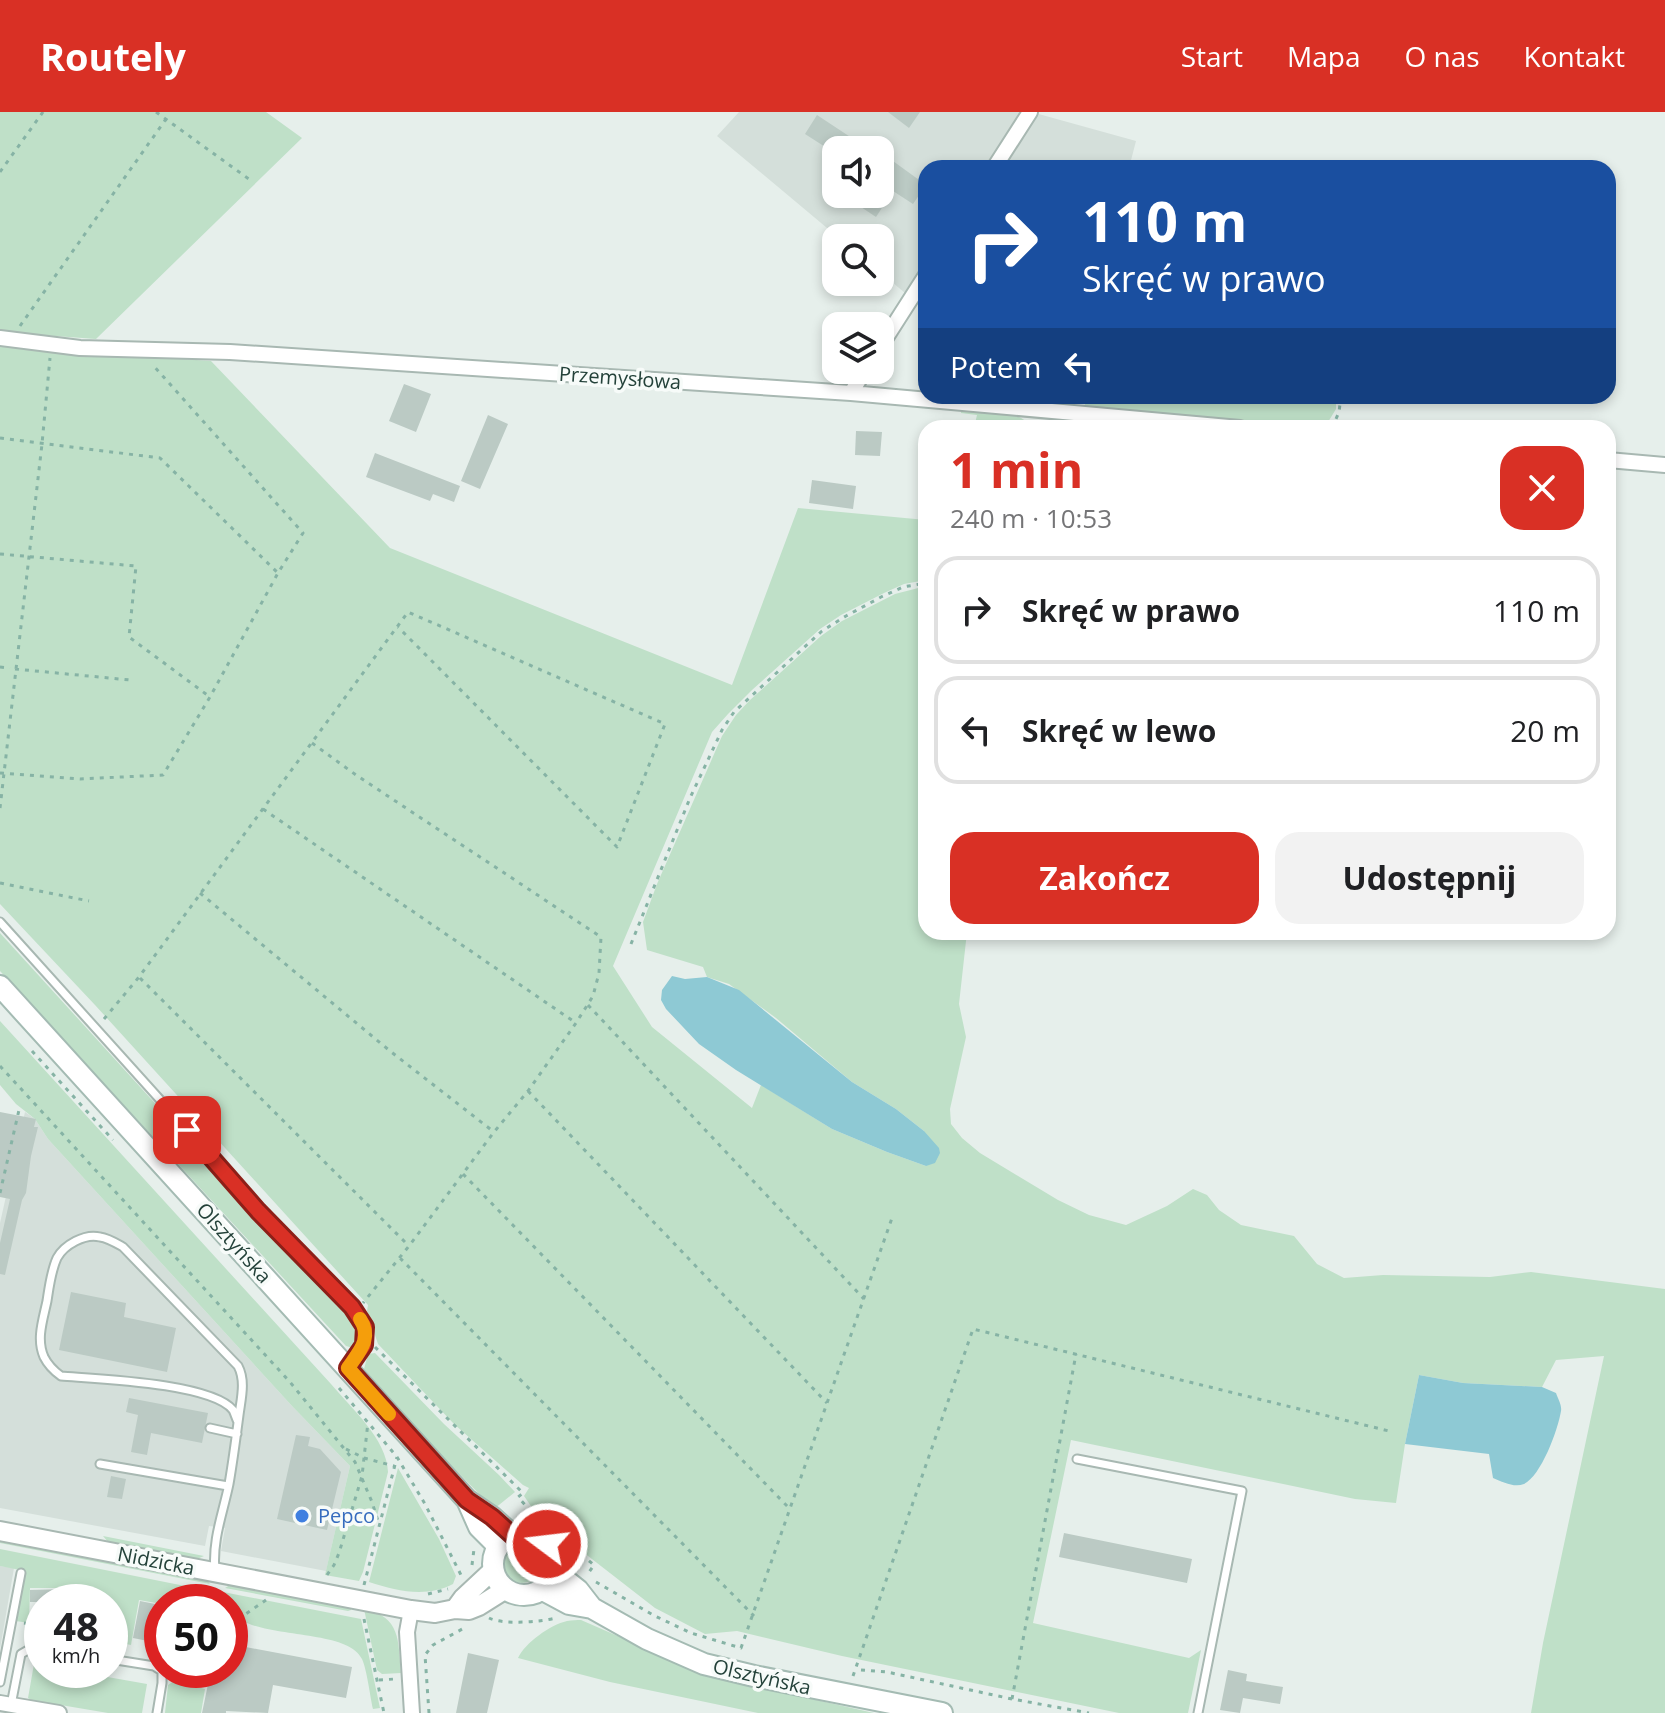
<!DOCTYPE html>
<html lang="pl">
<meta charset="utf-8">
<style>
body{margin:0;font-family:"Open Sans",sans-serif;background:#f2f2f2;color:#202124;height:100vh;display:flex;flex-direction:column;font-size:30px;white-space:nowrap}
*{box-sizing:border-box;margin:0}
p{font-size:26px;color:#757577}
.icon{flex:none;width:44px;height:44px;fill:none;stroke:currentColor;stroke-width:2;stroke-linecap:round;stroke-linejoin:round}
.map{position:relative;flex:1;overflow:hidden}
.details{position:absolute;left:918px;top:308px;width:698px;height:520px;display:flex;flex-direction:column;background:#fff;border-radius:24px;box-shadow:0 4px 12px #0003}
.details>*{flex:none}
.guide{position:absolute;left:918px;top:48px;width:698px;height:244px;border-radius:24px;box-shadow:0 4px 12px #0003;background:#1a4fa0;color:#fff;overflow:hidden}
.fabs{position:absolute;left:822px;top:24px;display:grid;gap:16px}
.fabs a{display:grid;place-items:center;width:72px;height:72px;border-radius:16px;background:#fff;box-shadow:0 4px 12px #0003;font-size:40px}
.speed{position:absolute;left:24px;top:1472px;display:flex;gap:16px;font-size:40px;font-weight:700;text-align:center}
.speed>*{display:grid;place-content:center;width:104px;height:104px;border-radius:50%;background:#fff;box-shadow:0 4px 12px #0003;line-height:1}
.speed small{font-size:20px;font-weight:400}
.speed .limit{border:12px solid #d22;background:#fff;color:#111}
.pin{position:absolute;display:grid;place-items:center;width:68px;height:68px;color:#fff;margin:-34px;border-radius:16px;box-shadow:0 4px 12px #0006}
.me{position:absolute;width:88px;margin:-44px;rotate:285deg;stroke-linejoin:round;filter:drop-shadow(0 0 6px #0008)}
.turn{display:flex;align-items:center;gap:28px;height:168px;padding:0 32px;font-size:36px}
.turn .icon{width:104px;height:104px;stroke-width:2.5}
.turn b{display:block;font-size:56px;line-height:68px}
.then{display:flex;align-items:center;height:76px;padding:0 32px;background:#0003;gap:16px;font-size:30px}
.round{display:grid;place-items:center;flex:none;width:84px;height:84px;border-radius:24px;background:#f2f2f2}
.head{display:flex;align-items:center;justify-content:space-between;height:136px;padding:0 32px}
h1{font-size:48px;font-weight:700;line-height:60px;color:#d93025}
.primary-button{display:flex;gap:16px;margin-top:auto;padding:16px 32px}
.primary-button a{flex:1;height:92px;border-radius:24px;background:#d93025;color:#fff;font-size:32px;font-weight:700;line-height:92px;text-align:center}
.primary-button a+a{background:#f2f2f2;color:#202124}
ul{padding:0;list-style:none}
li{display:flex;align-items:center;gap:24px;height:108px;margin:0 16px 12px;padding:0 16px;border:4px solid #e0e0e0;border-radius:24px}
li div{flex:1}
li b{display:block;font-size:30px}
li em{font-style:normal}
header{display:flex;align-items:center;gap:48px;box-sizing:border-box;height:112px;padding:0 40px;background:#d93025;color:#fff}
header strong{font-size:38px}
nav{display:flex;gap:44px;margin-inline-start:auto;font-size:28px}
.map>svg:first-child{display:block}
.built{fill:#d4dfda;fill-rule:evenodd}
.green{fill:#bfe0c8}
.water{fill:#8ec9d4}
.building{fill:#bbcac4}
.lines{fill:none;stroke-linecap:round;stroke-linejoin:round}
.service-casing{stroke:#a8b8b2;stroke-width:11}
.minor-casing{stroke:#a8b8b2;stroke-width:18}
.tertiary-casing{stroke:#a8b8b2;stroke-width:22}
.secondary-casing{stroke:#a4bbb3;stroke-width:24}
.path{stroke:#86b3a5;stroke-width:3;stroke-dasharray:4 6;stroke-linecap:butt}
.service{stroke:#fff;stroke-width:7}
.minor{stroke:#fff;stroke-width:14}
.tertiary{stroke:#fff;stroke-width:18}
.secondary{stroke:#fff;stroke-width:20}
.route-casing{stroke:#8d1f18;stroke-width:20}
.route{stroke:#d93025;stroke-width:14}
.slow{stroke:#f59e0b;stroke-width:14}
.shop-dot{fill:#3f7fe0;stroke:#f7fbf9;stroke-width:3}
.labels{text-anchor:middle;stroke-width:7;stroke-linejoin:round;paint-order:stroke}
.street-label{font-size:20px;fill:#24423a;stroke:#f7fbf9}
.shop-label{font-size:20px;fill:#366cbe;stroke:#f7fbf9;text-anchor:start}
</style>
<header>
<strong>Routely</strong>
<nav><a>Start</a><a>Mapa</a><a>O nas</a><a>Kontakt</a></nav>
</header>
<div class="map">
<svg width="1665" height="1601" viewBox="0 0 1665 1601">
<rect width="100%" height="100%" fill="#e6efeb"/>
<path class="built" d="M739,0H1020L984,56H926V147L905,181L880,160V126H839L717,24ZM836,38H880V82H836Z
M1035,1L1136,29L1129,56H1014L1001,53Z
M25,1000L35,1007L48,1027L292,1294L350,1354L326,1459L221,1439L225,1416L209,1414L205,1434L0,1396V1111Z
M0,1454L14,1456L0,1537Z"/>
<path class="green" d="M0,0H266L302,26L96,227L0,220Z
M0,234L211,249L390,436L732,573L798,396L926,408V468L904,472L884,481L841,503L820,517L752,578L728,602L712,620L613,854L652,915L752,996L761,973L832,1017L887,1040L926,1054L924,1019L896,997L852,970L776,906L729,872L707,865L703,855L647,838L643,810L657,772L722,624L736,603L750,588L821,524L842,509L895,482L926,474V820H967L959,892L966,925L950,997L951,1012L962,1026L980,1041L1058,1088L1089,1103L1126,1113L1167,1094L1193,1077L1207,1083L1219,1098L1241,1113L1294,1124L1317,1152L1344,1166L1383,1163L1490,1165L1531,1160L1665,1177V1601H1531L1543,1531L1604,1244L1556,1248L1542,1275L1463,1271L1419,1263L1405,1332L1396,1391L1355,1387L1071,1328L1033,1511L1189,1546L1201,1538L1188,1601H1119L842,1544L737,1519L705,1522L655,1496L552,1416L535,1400L524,1384L529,1376L523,1373L454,1312L378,1232L367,1199L368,1193L357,1181L95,893L0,792Z
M1087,284H1336V297L1325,315L1084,296Z
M961,297C984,299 1018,295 1032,316H974L977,303L961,301Z
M0,821L274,1122L310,1157L355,1210L360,1221L359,1231L357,1237L346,1234L0,859Z
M0,909L331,1272C351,1296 387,1327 388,1360L363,1460L359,1469L325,1463L350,1354L292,1294L48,1027L35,1007L16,992L0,973Z
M375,1241L444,1312L499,1363L515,1380L494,1397L428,1330L364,1257L368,1242Z
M398,1356L439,1427L456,1464L453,1472C426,1486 397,1479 369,1470Z
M103,1424L204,1444L197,1447L108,1430Z
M0,1425L205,1466L210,1472L0,1431Z
M503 1452a19 19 0 1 1 38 0a19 19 0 1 1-38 0Z
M0,1437L205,1478L203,1490H175V1487L168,1485L167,1490H162V1492L139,1488L131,1533L110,1529V1490H107L106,1483H71V1476H30L29,1511L16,1509L25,1459L0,1454Z
M233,1471L351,1494V1498L348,1499L225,1476Z
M223,1480L361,1507L380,1596L373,1597C370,1584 367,1558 362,1547C346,1515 256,1529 230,1500V1490H224Z
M364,1497C401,1505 398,1528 401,1561L382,1562L377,1558Z
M581,1508L691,1556L736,1570L874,1601H758L610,1570L518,1546C525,1531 550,1513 567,1509C572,1508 577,1508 581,1508Z
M34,1552L42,1553V1558H68L147,1572L142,1601H108L31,1588L28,1586Z
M174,1569L205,1577L201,1601H165L168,1573Z"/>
<path class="water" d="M672,864L685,867L707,865L739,878L852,970L896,997L924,1019L939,1036L940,1041L935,1051L926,1054L887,1040L832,1017L736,958L699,932L666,897L661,888L662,878Z
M1419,1263L1463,1271L1542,1275L1556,1281C1558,1287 1562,1293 1561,1299C1558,1318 1541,1364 1524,1372C1514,1376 1503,1370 1493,1366L1489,1342L1405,1332Z"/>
<path class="building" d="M888,0H920L909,16Z
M817,3L870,38H830L805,22Z
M886,44L926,73L913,92L893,79L876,105L855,91L861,82H880V54Z
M404,272L431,282L416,320L389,309Z
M488,303L508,312L480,377L461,369Z
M856,319L882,320L880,344L855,343Z
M375,341L460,374L454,390L433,382L430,389L366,365Z
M812,368L856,374L853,397L809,391Z
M0,1000L36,1007L34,1015H38L31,1044L26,1081L22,1088L5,1163L0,1162V1131L10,1087L0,1085Z
M71,1180L126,1191L124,1205L176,1216L167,1260L59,1238Z
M129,1286L208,1301L202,1331L151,1321L147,1343L131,1340L138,1303L126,1300Z
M296,1323L310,1325L308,1334L320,1337L341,1360L327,1418L277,1407Z
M111,1364L126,1367L122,1387L107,1385Z
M1064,1421L1192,1447L1187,1471L1059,1445Z
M69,1477L70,1490H30V1478Z
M140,1489L155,1492L148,1529L133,1526Z
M230,1532L352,1555L346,1586L273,1573L268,1601L226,1599V1601H202L211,1558H230Z
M468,1541L499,1548L487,1601H456Z
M1228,1558L1247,1562L1246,1569L1283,1575L1280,1592L1243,1586L1240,1601L1220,1598Z"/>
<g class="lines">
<defs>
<path id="service" d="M0,810L236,1072L258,1099L352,1195L365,1215L364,1233L349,1254
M210,1316L237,1322
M1077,1347L1242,1379L1198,1601
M100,1352L228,1374
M215,1459C212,1428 223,1401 229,1372C233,1349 236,1326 239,1303C241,1287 246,1269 238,1254L123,1135C116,1131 108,1126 100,1125C85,1121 64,1133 57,1146C51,1159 49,1176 47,1189C43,1208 36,1227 44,1245C48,1253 54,1259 61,1264C98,1267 211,1271 233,1298C235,1302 236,1306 238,1310
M110,1547L154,1554L162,1559V1571L157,1601
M0,1570L21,1461
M11,1593L21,1542L35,1534L42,1535"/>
<path id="minor" d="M994,56L1030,0
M0,226L80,236L230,240L851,281L1240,316
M880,235L926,163
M851,281L865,258
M1608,348L1665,353
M411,1498L407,1520L412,1601
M0,1591L59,1601"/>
<path id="tertiary" d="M0,1419L411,1498L435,1501L455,1497L469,1498L479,1494L506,1477
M455,1497L463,1486L493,1458"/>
<path id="secondary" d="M0,874L467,1388L492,1405L512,1423
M467,1388L479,1415L498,1434
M493 1452a31 31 0 1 1 62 0a31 31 0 1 1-62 0Z
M554,1459L578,1478L592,1496
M541,1477L569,1492L592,1496L647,1527L704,1552L754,1564L942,1601"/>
</defs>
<use href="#service" class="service-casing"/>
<use href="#minor" class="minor-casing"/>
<use href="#tertiary" class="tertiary-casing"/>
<use href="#secondary" class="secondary-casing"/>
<path class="path" d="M156,0L253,70
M0,60L43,0
M20,214L166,7
M1332,316L1339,300L1341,284
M0,326L160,346L278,461
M0,442L136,454L129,525L210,585
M0,555L10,556
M15,557L130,568
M312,631L356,663L601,825L599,861L593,884L576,911L528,979L494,1020L409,1134L363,1191
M0,661L80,667L163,663L210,585L278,461L303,421L152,252
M0,696L42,332L50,246
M263,697L576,911
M0,771L89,789
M200,781L390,939L494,1020
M631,832L690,686L722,618L734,600L822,519L846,504L881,485L903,475L926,471
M140,866L409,1134
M588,893L864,1187
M104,907L139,865L408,500L665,612L617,735L398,515
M32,939L113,1028
M0,954L290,1270L355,1350L372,1390L379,1412
M528,979L827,1291
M463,1062L790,1397
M0,1081L19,998
M400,1146L754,1504
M375,1235L523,1381L518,1385L537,1406L594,1453L587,1463
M339,1276L397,1345L425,1392L461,1463
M346,1337L364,1346L394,1354
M472,1453L474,1437
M327,1463L334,1453L339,1441L362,1364L368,1310
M596,1470L653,1503L691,1521L741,1536L892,1106
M364,1473L397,1345
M428,1482L448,1477
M489,1506C503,1513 541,1510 556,1506
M364,1507L384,1601
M24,1511L42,1514
M230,1513L266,1488
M861,1558L887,1560L1012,1587L1089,1601
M175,1562L195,1566
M853,1564L973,1217L1389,1319
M379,1568L395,1567
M1012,1587L1076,1242
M429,1601L425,1543L433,1533L466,1515"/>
<use href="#service" class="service"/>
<use href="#minor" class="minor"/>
<use href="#tertiary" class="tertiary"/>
<use href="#secondary" class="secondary"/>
</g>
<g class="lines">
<defs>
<path id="route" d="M187,1018L258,1099L352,1195L365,1215L364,1233L348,1256L467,1388L492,1405L512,1423C526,1420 536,1422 547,1432"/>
</defs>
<use href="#route" class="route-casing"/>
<use href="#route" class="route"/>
<path class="slow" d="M360,1207C373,1226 359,1240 348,1256L389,1302"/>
</g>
<circle class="shop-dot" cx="302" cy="1404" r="8"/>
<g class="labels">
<g class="street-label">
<text transform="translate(620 266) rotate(4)" y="7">Przemysłowa</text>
<text transform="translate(234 1131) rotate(48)" y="7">Olsztyńska</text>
<text transform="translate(156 1449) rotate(11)" y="7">Nidzicka</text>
<text transform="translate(762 1565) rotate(13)" y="7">Olsztyńska</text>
</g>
<g class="shop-label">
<text x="318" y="1411">Pepco</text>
</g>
</g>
</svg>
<div class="fabs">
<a><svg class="icon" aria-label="sound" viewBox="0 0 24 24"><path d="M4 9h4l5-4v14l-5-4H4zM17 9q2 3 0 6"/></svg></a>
<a><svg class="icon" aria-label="search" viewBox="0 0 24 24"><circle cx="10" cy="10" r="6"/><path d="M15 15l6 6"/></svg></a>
<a><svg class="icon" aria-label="layers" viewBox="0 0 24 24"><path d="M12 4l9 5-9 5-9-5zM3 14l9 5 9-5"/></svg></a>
</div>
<div class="speed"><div>48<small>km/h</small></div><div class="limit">50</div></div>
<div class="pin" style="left:187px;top:1018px;background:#d93025"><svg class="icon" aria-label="arrive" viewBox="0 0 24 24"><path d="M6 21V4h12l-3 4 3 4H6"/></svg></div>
<svg class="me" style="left:547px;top:1432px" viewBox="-20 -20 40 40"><circle r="17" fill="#d93025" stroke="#fff" stroke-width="3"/><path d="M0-11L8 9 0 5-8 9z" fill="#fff"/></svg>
<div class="guide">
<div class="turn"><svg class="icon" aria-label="right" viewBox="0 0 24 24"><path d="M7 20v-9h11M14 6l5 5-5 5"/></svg><div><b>110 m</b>Skręć w prawo</div></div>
<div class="then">Potem<svg class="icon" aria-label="left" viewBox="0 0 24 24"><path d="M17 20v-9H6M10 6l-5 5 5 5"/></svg></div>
</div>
<section class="details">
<div class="head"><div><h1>1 min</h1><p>240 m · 10:53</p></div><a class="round" style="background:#d93025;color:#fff"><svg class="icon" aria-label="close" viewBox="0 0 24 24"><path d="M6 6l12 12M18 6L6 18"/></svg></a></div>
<ul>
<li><svg class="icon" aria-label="right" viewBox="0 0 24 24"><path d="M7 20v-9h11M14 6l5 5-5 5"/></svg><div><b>Skręć w prawo</b></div><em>110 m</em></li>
<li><svg class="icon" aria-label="left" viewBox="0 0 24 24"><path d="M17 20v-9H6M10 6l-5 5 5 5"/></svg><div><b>Skręć w lewo</b></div><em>20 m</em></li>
</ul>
<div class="primary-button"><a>Zakończ</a><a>Udostępnij</a></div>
</section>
</div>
